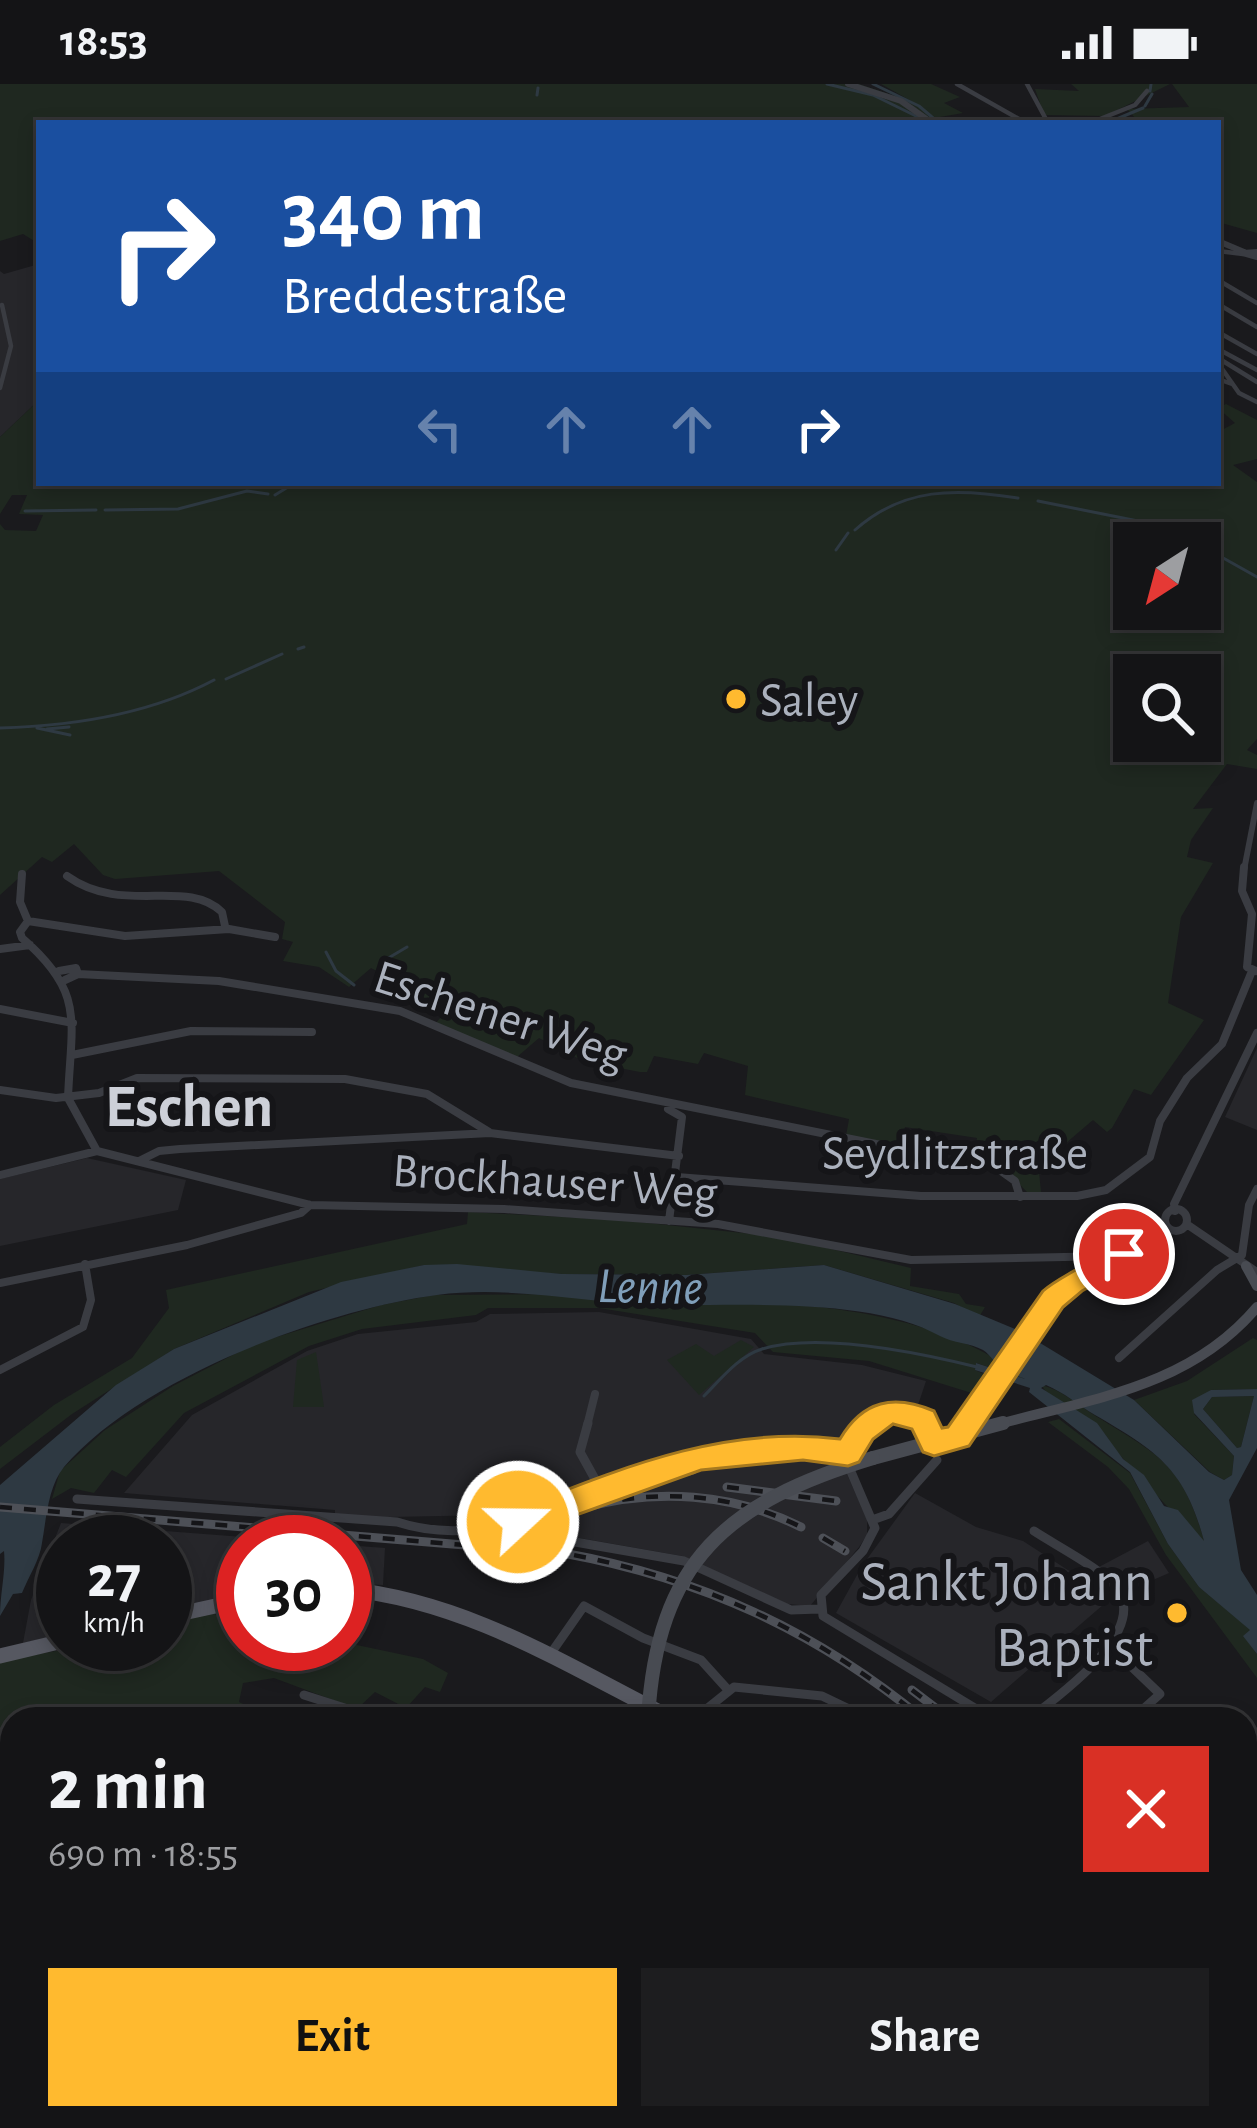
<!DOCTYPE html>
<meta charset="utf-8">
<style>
body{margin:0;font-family:"Alegreya Sans",sans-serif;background:#1d1d1f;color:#f1f3f6;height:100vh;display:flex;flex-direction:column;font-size:45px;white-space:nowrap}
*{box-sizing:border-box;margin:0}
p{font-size:39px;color:#9d9ea1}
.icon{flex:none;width:66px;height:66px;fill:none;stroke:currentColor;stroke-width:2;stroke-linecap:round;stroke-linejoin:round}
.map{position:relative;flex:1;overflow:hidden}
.side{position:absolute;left:0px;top:1623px;width:1257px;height:423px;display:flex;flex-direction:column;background:#141416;border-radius:36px 36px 0 0;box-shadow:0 6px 18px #0003,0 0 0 3px #333335}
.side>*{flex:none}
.hud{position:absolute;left:36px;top:36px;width:1185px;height:366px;border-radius:0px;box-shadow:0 6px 18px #0003,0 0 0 3px #333335;background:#1a4fa0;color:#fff;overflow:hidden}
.needle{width:78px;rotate:216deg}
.tools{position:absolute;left:1113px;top:438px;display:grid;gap:24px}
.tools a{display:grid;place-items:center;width:108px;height:108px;border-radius:0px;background:#141416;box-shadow:0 6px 18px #0003,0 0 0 3px #333335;font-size:60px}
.speed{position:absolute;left:36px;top:1431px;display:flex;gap:24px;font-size:60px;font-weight:700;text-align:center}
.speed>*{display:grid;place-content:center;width:156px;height:156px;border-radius:50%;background:#141416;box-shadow:0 6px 18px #0003,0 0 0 3px #333335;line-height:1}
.speed small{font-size:30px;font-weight:400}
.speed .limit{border:18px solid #d22;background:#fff;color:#111}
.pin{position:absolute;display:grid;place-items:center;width:102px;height:102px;color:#fff;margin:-51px;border:6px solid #fff;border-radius:50%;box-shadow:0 3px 12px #0007}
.me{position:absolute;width:132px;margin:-66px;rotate:69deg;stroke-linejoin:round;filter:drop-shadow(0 0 9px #0008)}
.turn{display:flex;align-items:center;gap:42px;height:252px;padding:0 48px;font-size:54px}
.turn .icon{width:156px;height:156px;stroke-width:2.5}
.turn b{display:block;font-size:84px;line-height:102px}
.lanes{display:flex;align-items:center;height:114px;padding:0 48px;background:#0003;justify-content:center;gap:60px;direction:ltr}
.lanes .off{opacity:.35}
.round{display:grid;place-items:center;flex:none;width:126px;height:126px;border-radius:0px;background:#1d1d1f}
.summary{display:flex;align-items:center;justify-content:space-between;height:204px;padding:0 48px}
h1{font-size:72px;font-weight:700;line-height:90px}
.primary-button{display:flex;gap:24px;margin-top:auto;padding:24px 48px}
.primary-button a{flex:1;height:138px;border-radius:0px;background:#ffba2f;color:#111;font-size:48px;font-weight:700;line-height:138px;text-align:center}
.primary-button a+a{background:#1d1d1f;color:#f1f3f6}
.status{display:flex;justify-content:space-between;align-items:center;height:84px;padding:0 60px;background:#141416;direction:ltr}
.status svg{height:33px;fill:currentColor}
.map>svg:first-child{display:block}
.built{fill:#26262a}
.green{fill:#1f2820;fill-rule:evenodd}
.water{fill:#2e3942;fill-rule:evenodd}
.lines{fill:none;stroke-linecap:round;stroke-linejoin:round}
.stream{stroke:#2e3942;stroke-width:3}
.minor-far3{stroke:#3a3c42;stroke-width:4.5}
.minor-far2{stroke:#3a3c42;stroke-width:6}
.minor-far1{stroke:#3a3c42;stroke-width:8}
.minor{stroke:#3a3c42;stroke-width:9}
.tertiary{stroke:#3a3c42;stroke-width:6}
.secondary-far1{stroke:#484b52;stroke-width:10}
.secondary{stroke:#484b52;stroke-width:14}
.primary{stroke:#565861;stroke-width:15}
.rail-casing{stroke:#4d5057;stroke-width:9}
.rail{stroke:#151518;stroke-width:4.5;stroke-dasharray:12;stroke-linecap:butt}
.secondary-bridge{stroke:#484b52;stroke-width:14}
.route{fill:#ffba2f;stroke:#a6791f;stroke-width:3}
.poi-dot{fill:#ffba2f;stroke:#151518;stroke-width:4.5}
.labels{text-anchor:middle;stroke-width:12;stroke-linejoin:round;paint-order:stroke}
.poi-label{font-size:48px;fill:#abb1bd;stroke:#151518;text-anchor:start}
.street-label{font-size:48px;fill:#abb1bd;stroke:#151518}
.water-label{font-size:51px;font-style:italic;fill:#809fba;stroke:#151518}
.near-poi-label{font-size:57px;fill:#abb1bd;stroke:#151518;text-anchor:end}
.district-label{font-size:60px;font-weight:bold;fill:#cdd0d8;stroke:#151518}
</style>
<div class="status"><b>18:53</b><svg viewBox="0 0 49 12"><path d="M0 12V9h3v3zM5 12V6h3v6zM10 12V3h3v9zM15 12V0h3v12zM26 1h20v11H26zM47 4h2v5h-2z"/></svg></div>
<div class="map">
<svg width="1257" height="2044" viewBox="0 0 1257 2044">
<rect width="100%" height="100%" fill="#1a1a1d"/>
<path class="built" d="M39,180V316L0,353V187L4,190Z
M1257,964V1046L1225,1033Z
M87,1074L186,1096L178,1126L0,1162V1095Z
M599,1228L751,1255L764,1270L862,1281L926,1297L917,1324L888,1319L873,1325L838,1361L752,1360L655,1380L497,1438L494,1431L335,1434V1426L124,1409L192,1331L307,1267L358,1250L476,1238L490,1230Z
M776,1369L839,1372L867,1435V1451L859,1463L810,1522L787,1520L682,1472L540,1447L533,1438L622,1401L675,1384Z
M915,1409L976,1443L1023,1457L1111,1514L991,1618L836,1529L862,1482Z
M61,1439L310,1458H243V1511L165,1527V1458H63V1550L23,1559L31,1516Z
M1148,1457L1169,1489L1137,1503L1136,1511L1097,1484Z
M345,1461L385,1464L383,1501L345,1499Z"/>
<path class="green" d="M0,0H859L913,18L881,0H931L960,13L944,19L963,29L940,33L945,39H39V160L23,150L0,157Z
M1071,0H1170L1105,32L1044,31L1035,5L1079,7Z
M1172,0H1257V149L1218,138V39H1113L1135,34L1127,25L1189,23Z
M39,316L36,403L49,404L53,399H1218V348L1235,339L1218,324L1226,320L1257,336V375L1233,381L1257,398V655L1247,666L1257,671V685L1227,680L1193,725L1213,724L1191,756L1187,773L1213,779L1181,833L1168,919L1204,936L1151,1011L1134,1005L1112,1044L1107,1048L1093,1036L1059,1065L1037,1068L1041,1108H1027L996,1076L975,1066L977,1054L905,1043L901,1060L846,1052L849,1035L745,1011L748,982L704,969L698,980L654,972L647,988H640L583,977L539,954L517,973L508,971L436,939L454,917L416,923L411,905L371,884L349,903L319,883L283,877L293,858L282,855L285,838L219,787L115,795L103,791L74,760L52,778L42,773L0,811V440L5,446L36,447L43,431L19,430L27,411H12L0,430V353ZM1134,459H1200V525H1134ZM1134,591H1200V657H1134Z
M468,1128L619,1136L781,1153L911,1184L910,1202L959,1210L966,1220L985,1223L979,1233L954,1219L824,1181L686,1191L562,1190L424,1181L309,1208L174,1265L72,1330L0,1385V1363L54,1321L132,1274L169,1224L166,1206L467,1140Z
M561,1210C595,1213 629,1220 663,1221C682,1222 700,1219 719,1218C817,1217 953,1233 1025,1296L977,1279L975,1286L991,1293L978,1311L869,1277L773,1268L755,1249L599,1224H488L476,1231L362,1245L309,1262L184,1329L126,1393L112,1386L94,1409L71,1404L52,1415L60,1387L105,1346L173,1302L254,1260L381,1221L434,1211Z
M1253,1254L1257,1256V1305L1211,1306L1194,1330L1234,1372L1232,1391L1224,1396L1210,1388L1134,1316L1187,1297Z
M741,1256L754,1263L699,1311L667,1276L696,1260L714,1272Z
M316,1268L324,1323H293L297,1276Z
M1042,1301C1062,1307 1075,1318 1091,1329C1159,1372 1182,1377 1205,1460C1174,1431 1146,1400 1118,1369C1111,1362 1108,1352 1101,1346C1082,1331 1050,1321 1042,1301Z
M1254,1312L1241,1363L1237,1364L1203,1325L1212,1313Z
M1059,1335L1130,1389L1168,1460L1199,1503L1251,1546L1244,1552L1257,1570V1594L1166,1471L1129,1405L1108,1383L1048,1338Z
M345,1513H357L352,1560L423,1575L448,1589L440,1608L425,1603L406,1624L375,1608L357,1625L274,1594L243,1599L239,1618L274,1635H12V2034H184L181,2044H0V1577L95,1560L97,1568L165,1560V1540L213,1529L227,1537L243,1535V1560H345Z"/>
<path class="water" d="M457,1180L562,1190L686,1191L824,1181L955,1220L1022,1248L1134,1316L1209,1388L1224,1396L1232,1391L1234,1372L1194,1329L1192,1316L1211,1306L1257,1305V1364L1229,1416L1241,1486L1257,1511V1570L1243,1552L1250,1546L1199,1503L1168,1460L1130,1388L1029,1308L1030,1304L975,1286L976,1279L1025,1295C1019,1292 1009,1290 1002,1285C995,1280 991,1271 983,1266C970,1259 953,1259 940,1252C872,1213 742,1222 664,1221C588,1220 513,1201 437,1211C324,1226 140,1294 64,1383C48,1402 46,1437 42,1459C40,1475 28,1494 22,1509L13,1510L0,1532C0,1510 6,1487 4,1467L0,1470V1401L116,1301L174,1265L341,1198L424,1181ZM1046,1301C1065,1309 1078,1321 1095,1331C1157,1367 1185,1385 1204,1457L1178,1426L1164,1422L1144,1391L1123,1375L1097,1339L1041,1304ZM1254,1312L1241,1363L1237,1364L1203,1325L1212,1313Z"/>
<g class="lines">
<path class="stream" d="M827,0L873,11L920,34
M873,0L919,22L939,39
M1150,7L1151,0
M537,11L538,4
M1145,22L1152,10
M1107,39L1143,24
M275,411L288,403
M1038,417L1153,440L1195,459
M105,426L178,425L247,407L268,410
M25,427L96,426
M855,446C903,403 957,404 1018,414
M1200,461L1257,493
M836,466L848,449
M298,565L304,563
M226,595L282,570
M0,644C72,642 150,630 214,596
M37,644L70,651
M47,645L69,643
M326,868L336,887L354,901
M379,886L385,876L407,863
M704,1312C721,1295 739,1272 762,1265C819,1248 920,1269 977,1283"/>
<path class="minor-far3" d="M957,0L1026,39
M1027,0L1048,39
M1090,39L1135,21L1147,7
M1218,167L1243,170
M1218,196L1257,219
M1218,220L1257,243
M1218,248L1257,270
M1218,265L1257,286
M1218,274L1257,298
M1218,279L1239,309L1257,318
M1218,295L1232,300
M0,304L11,262L2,221"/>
<path class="minor-far2" d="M1244,786L1257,719"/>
<path class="minor-far1" d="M1244,783L1242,807L1252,830L1247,883L1256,887
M22,790L20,818L28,837L20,848L22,854C86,909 71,937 68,1014
M67,792C123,832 186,793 222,828L225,842
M28,837L125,852L229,845L275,853
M0,865L30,861
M59,887L76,884L78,890L65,896
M78,890L219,897L400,927L571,999L886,1062L973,1067L1015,1097L1020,1113
M0,925L73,939
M72,971L191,947L312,948
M0,1006L56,1014L99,1009L137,994L345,995L427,1010L489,1048
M68,1014L97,1067
M668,1025L682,1033L669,1137
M139,1077L159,1067L180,1065L490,1049L679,1072
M0,1091L97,1067L310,1121L504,1125L718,1140L911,1176L1113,1172
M677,1093L921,1112H1077L1106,1106L1150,1073L1160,1037L1187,994L1222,960L1252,887
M1165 1136a11 11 0 1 1 22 0a11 11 0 1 1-22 0Z
M1175,1127L1174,1120L1257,949
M1188,1141L1257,1188
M0,1199L187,1161L301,1129L310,1121
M1119,1274L1217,1186L1242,1171L1249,1121L1257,1105
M0,1286L83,1243L91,1216L85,1180
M587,1342L595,1310
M868,1342L892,1327L923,1336L926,1342
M965,1342L1053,1215L1072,1198L1166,1141"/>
<path class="minor" d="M588,1339L580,1368L601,1406
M924,1339L935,1359
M962,1346L967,1339
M848,1368L862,1345L873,1339
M849,1383L875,1444L863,1467L821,1511L823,1532L993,1635
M77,1415L397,1438C496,1470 579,1406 672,1381C730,1365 789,1365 848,1369
M875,1435L889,1430L937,1376
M519,1439L535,1451L684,1477L791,1526L819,1525
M1112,1564L1160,1610L1132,1635
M549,1572L584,1522L643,1554L701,1576L729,1607
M304,1611L379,1635
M492,1626L502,1635
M694,1635L734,1603L822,1612L870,1635
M1029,1635C1058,1612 1147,1550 1118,1506C1106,1487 1055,1461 1034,1447
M1245,1683L1257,1672
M1245,1714L1257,1732
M1245,1846L1257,1856
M764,2034L807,2042
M881,2034L890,2044
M807,2042L818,2034
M270,2044L276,2034
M504,2044L511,2034"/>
<path class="tertiary" d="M848,0L901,17L932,39
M1218,157L1244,168
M1257,168L1243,169L1257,173"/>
<path class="secondary-far1" d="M1246,1182L1257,1202
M992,1342C1089,1315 1189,1304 1257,1223"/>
<path class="secondary" d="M873,1374L1003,1339
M185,2044L188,2034
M285,2044L290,2034
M711,2044L715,2034"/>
<path class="primary" d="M345,1505C467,1517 566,1581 673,1635
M165,1533L243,1516
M0,1572L63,1557
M1049,2034L1060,2044"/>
<defs>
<path id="rail" d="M727,1403L836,1417
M615,1407L693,1386
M0,1423L563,1469C700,1494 815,1546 923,1635
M483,1452C517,1447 549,1433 582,1424C656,1404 733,1409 801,1443
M823,1454L845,1467
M912,1606L950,1635
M1245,1933L1257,1944"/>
</defs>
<use href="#rail" class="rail-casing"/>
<use href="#rail" class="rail"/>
<path class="secondary-bridge" d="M648,1635C657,1477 727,1418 873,1374"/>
</g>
<path class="route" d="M1124,1159L1134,1162L1138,1170L1134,1178L1082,1207L1063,1223L969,1362L934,1372L923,1368L912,1345L893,1340L873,1355L859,1378L848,1382L803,1376L701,1386L518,1452L507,1448L502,1438L507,1429C615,1387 721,1340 840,1355C863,1316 894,1310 934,1327L942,1344L948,1343L1043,1207C1061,1191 1089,1183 1102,1164Z"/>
<g class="poi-dot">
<circle cx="736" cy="615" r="12"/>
<circle cx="1177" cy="1529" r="12"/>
</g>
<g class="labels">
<g class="poi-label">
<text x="760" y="632">Saley</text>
</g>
<g class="street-label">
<text transform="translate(501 930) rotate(18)" y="17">Eschener Weg</text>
<text x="955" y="1085">Seydlitzstraße</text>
<text transform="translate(555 1096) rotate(4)" y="17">Brockhauser Weg</text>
</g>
<g class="water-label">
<text transform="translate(650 1201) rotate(1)" y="18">Lenne</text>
</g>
<g class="near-poi-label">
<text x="1153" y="1516">Sankt Johann<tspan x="1153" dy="66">Baptist</tspan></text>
</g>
<g class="district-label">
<text x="189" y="1042">Eschen</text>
</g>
</g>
</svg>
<div class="tools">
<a><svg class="needle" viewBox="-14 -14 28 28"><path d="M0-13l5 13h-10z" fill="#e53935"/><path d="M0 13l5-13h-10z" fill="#9d9ea1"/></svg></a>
<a><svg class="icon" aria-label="search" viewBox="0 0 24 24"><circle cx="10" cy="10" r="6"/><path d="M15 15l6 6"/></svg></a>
</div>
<div class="speed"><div>27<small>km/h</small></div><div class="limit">30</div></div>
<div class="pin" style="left:1124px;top:1170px;background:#d93025"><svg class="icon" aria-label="arrive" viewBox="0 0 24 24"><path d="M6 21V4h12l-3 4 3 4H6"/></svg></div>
<svg class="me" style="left:518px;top:1438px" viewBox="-20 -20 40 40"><circle r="17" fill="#ffba2f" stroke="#fff" stroke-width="3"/><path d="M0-11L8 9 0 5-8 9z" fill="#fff"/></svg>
<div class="hud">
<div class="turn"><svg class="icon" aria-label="right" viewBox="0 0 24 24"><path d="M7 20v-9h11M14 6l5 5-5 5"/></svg><div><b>340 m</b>Breddestraße</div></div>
<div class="lanes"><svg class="icon off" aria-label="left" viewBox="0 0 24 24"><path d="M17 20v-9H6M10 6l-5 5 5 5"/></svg><svg class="icon off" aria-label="ahead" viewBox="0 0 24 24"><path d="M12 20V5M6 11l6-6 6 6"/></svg><svg class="icon off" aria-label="ahead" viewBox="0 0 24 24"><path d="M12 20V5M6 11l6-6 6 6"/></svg><svg class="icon" aria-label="right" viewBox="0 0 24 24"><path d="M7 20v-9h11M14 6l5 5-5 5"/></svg></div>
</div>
<section class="side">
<div class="summary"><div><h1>2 min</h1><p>690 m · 18:55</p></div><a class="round" style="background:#d93025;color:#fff"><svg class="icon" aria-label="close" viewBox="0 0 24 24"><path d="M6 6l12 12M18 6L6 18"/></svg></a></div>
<div class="primary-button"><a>Exit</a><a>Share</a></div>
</section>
</div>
